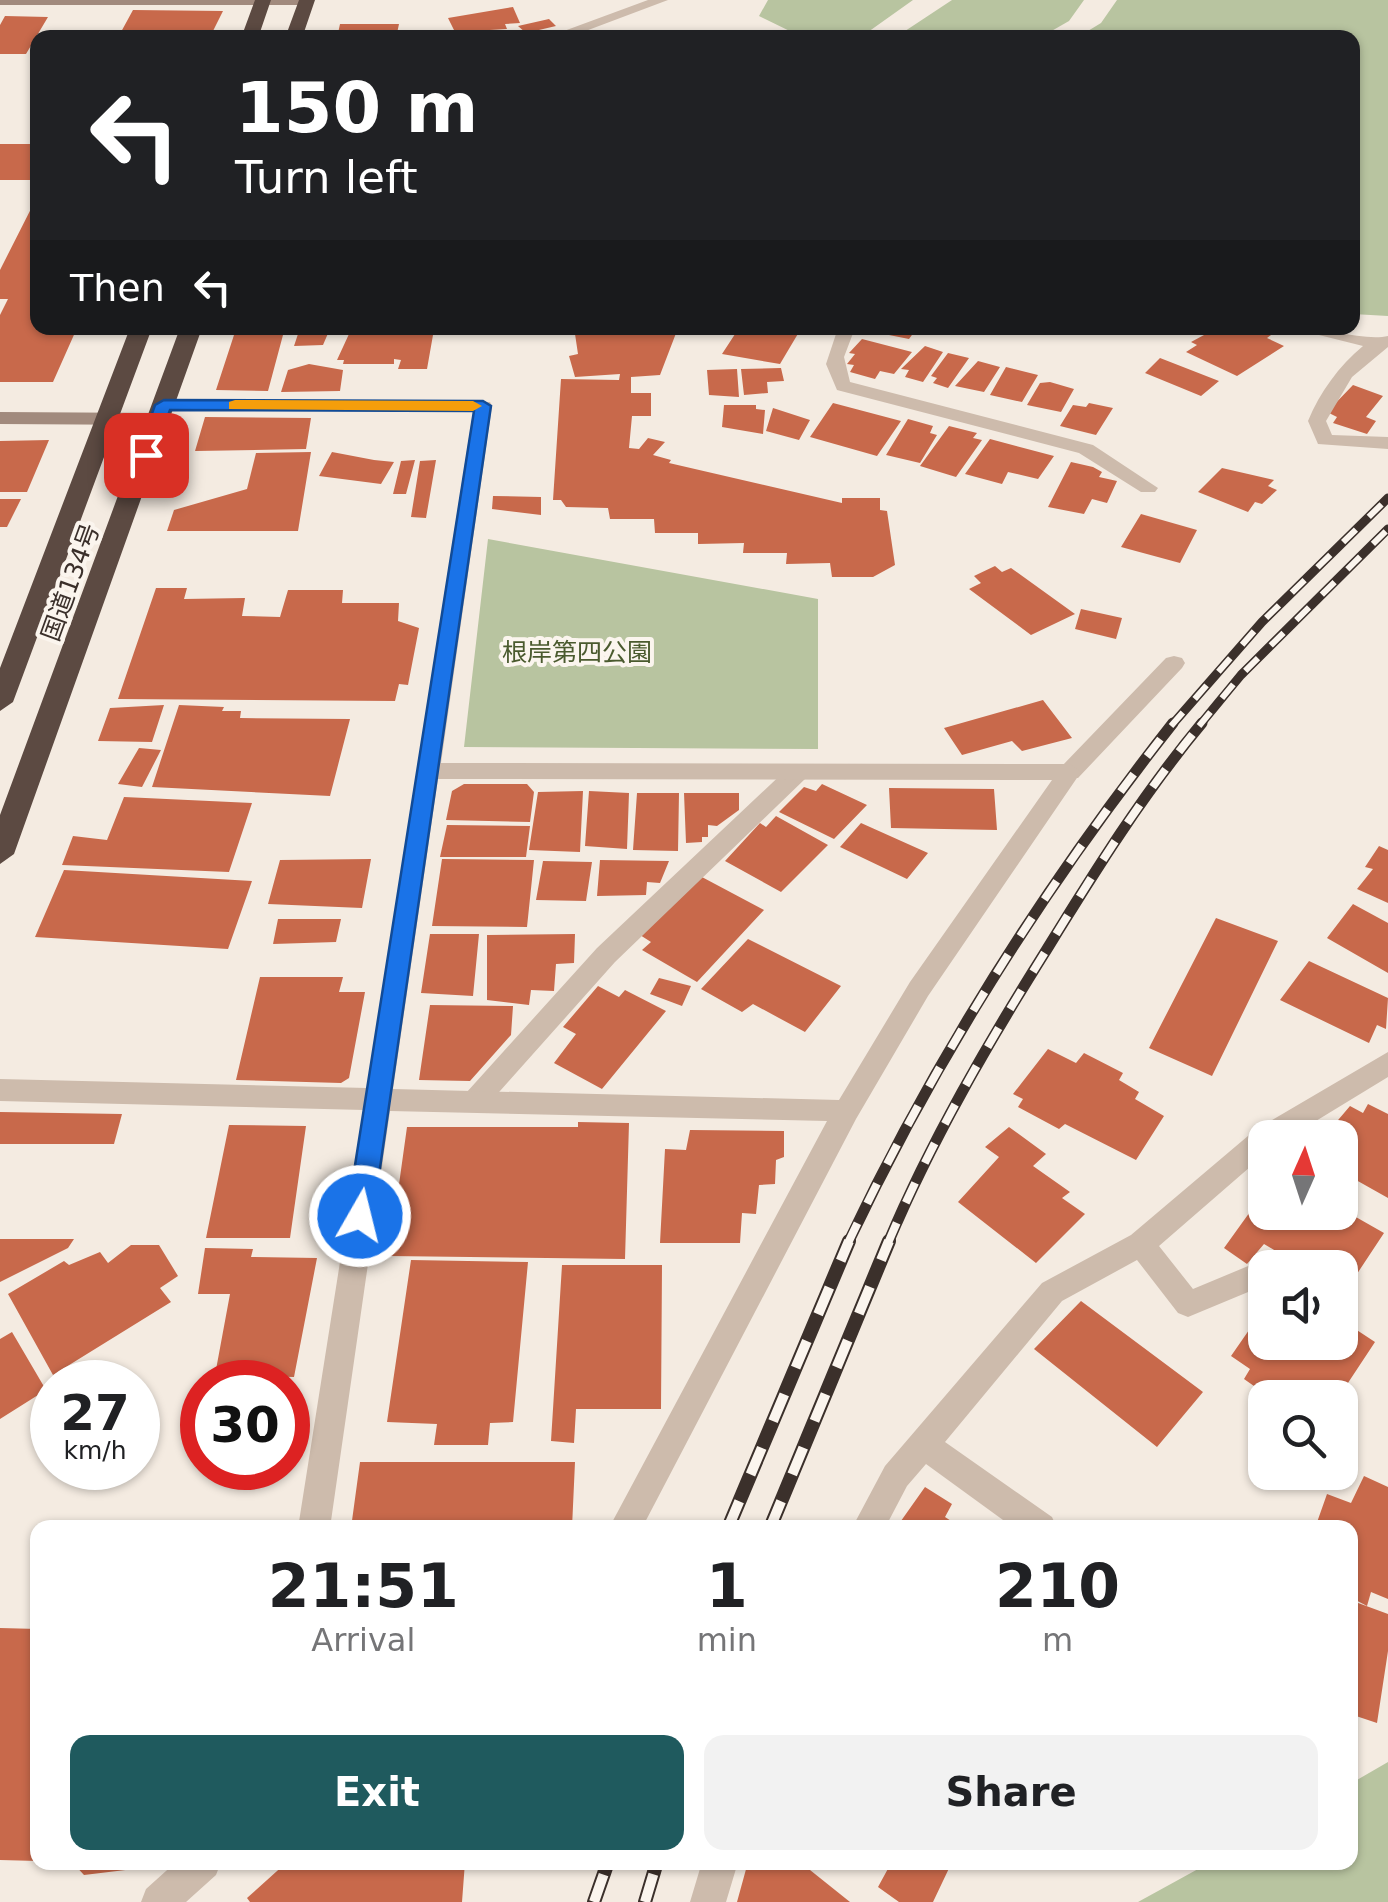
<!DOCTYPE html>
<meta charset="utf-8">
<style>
body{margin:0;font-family:"DejaVu Sans","Noto Sans JP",sans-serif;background:#f2f2f2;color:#202124;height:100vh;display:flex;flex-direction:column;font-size:38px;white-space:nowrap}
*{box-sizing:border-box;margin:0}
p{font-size:32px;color:#757577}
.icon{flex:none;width:55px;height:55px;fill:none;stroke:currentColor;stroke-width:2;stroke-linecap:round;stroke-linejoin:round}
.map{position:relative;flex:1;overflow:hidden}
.details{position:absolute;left:30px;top:1520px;width:1328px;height:350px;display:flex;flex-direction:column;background:#fff;border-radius:20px;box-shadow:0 2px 8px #0004}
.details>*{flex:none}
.guide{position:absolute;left:30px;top:30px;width:1330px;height:305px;border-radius:20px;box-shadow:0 2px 8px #0004;background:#202124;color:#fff;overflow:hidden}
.needle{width:65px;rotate:3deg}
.tools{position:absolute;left:1248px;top:1120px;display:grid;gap:20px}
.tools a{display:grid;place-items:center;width:110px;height:110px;border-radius:20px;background:#fff;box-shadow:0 2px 8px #0004;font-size:50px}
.speed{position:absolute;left:30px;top:1360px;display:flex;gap:20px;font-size:50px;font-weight:700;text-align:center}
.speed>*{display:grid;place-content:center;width:130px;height:130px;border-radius:50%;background:#fff;box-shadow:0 2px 8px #0004;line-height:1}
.speed small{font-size:25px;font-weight:400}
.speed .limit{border:15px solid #d22;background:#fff;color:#111}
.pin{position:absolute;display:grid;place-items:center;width:85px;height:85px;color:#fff;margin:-42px;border-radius:20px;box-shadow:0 5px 15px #0006}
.me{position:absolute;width:110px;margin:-55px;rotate:8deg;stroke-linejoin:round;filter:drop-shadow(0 0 8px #0008)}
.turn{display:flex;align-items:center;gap:35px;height:210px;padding:0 40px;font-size:45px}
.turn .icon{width:130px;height:130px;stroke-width:2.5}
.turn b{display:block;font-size:70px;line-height:85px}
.then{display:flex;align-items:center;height:95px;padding:0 40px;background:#0003;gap:20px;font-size:38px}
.eta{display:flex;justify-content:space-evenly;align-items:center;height:170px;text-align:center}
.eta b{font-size:60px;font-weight:700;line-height:70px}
.primary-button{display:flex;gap:20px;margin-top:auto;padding:20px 40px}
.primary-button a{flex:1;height:115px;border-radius:20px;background:#1f5a5e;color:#fff;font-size:40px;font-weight:700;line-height:115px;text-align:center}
.primary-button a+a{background:#f2f2f2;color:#202124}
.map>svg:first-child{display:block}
.green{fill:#b8c4a0}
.building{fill:#c8694b}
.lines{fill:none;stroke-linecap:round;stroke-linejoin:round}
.lane{fill:#cdbbac;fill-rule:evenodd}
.street{fill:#cdbbac;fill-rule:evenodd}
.secondary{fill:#a18a7d;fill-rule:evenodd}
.highway{fill:#5c4a42;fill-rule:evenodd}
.rail-far2-casing{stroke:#3b302b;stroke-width:9}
.rail-far1-casing{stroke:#3b302b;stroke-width:11}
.rail-casing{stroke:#3b302b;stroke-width:14}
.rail-far2{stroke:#fbf5ee;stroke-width:6;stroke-dasharray:18;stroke-linecap:butt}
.rail-far1{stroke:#fbf5ee;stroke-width:8;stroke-dasharray:22;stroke-linecap:butt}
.rail{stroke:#fbf5ee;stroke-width:10;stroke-dasharray:29;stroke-linecap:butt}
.route{fill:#1a73e8;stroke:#114b97;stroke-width:2.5}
.slow{fill:#f59e0b}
.labels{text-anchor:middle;stroke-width:8;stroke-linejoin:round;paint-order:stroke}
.street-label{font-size:25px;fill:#3b302b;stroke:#fbf5ee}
.park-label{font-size:25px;fill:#4a5a2e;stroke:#fbf5ee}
</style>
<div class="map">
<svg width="1388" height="1902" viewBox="0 0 1388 1902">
<rect width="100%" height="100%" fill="#f4ebe1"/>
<path class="green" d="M768,0H913L861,37H802L759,16Z
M952,0H1084L1069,21L1041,37H896Z
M1117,0H1388V316L1353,314L1352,38L1078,37L1101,23Z
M488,539L818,599V749L464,747Z
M1388,1762V1902H1138L1209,1863L1350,1862V1784Z"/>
<path class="building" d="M513,7L520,23L505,24L507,29L455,32L448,18Z
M133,10L223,11L212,33L121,32Z
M5,16L48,17L26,54H0V25Z
M549,19L556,26L526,33L518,26Z
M340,24H399L396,38H337Z
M0,144H38V180H0Z
M38,195V328H77L53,382H0V315L8,299H0V270Z
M590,328H678L660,375L631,377V393H651V416H632L629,448L639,449L648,438L665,442L653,455L671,460L669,463L842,503V498H880V510L887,511L895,565L873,577H832L830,563L786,564L787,553H743L744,543L698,544V533H655L654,519H610L608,508L566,507L561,500H553L561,379L619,380L620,374L575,377L569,356L578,354L575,334L591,333Z
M739,328H775L799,332L780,364L722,354Z
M866,328H917L909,339L864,330Z
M1217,328H1264L1275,332L1267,338L1284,346L1237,376L1186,352L1197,345L1191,342Z
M299,331H329L323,345L294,346Z
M394,333L433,335L427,369H398L401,360L394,359V364H343L344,360H337L349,334Z
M234,335H283L268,391L216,390Z
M862,339L912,352L894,374L880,371L875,379L850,372L854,365L847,364L855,354L849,353Z
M925,346L943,352L923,382L905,377L909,370L901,369Z
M948,353L969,358L948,388L933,383L937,378L931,376Z
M1160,358L1219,381L1201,396L1145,373Z
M978,361L1000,367L984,392L955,386Z
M309,364L343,370L340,391L281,392L288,370Z
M1006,367L1038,375L1022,402L990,395Z
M781,368L784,381L767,382L768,393L744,395L741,369Z
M737,369L739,397L709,395L707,370Z
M1050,382L1074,389L1061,412L1027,405L1040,383Z
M1353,385L1383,396L1366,417L1376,421L1367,434L1333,423L1337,417L1327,412Z
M833,403L901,421L877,456L810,437Z
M1089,403L1113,408L1096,435L1060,426L1073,405L1086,407Z
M724,405H756V409L765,410L763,434L722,427Z
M773,408L810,420L799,440L766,431Z
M205,417L311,418L306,449L195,451Z
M908,419L933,426L930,433L937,435L920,463L886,455Z
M949,426L977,433L973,438L982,440L956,477L920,466Z
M990,439L1054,456L1038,479L1008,472L1002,484L965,474Z
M49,440L27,492H0V441Z
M311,452L298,531H167L174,510L247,489L256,453Z
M332,452L374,460L394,462L381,484L319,476Z
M415,460L406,494H393L401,461Z
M436,460L426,518L411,517L420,461Z
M1071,462L1093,467L1102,472L1099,477L1117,481L1107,503L1092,499L1084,514L1048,507Z
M1222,468L1274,480L1268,486L1277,490L1262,504L1255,502L1248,512L1198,492Z
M493,496L541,497V515L492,509Z
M0,499H21L7,527H0Z
M1141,514L1197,530L1180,563L1121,547Z
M995,566L1002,572L1011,568L1075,614L1031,635L969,589L981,583L974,576Z
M156,588H187L184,599L245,598L242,616L280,617L288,590H343L342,603H399L398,621L419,628L408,685L399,684L395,701L118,699Z
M1081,609L1122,618L1116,639L1075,629Z
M1043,700L1072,738L1022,751L1012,741L962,755L944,728Z
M164,705L152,742L98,741L110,708Z
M179,705L224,707L222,711H241L240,718L350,719L330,796L152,787Z
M139,748L161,750L142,787L118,784Z
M464,784H527L534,792L530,822L446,820L452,791Z
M822,784L867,805L834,839L779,812L804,787L816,791Z
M889,788L994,789L997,830L891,828Z
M583,791L580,852L529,850L538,792Z
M589,791L629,793L627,849L585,846Z
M637,793H679L678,851L633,850Z
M684,793H739V810L717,826L708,825V837H702V842L686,843Z
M124,797L252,803L229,872L62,865L73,836L107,840Z
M776,816L828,845L781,892L725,861L760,823L766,827Z
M861,823L928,853L907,879L840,847Z
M447,825L530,826L526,857H440Z
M1379,846L1388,850V903L1357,889L1373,869L1365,867Z
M371,859L362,908L268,904L280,860Z
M442,859L534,860L527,927L432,926Z
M600,860L669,861L660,883L647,882L646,895L597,896Z
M543,861L592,862L586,901L536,900Z
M64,870L252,881L228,949L35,937Z
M700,876L764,910L697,982L642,950L651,942L640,935Z
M1353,904L1388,923V973L1327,938Z
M1216,918L1278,941L1212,1076L1149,1048Z
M278,919H341L336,942L273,944Z
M430,934H479L473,996L421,993Z
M575,934L574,963L556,964L554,991L531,990L529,1005L487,1000V935Z
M748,939L841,986L805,1032L753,1004L742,1012L701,989Z
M1309,961L1388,998L1386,1029L1377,1025L1369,1043L1280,1000Z
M260,977H343L339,992H365L349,1078L341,1083L236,1080Z
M659,978L691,986L682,1006L650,994Z
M598,986L619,997L625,990L666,1011L602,1089L554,1063L576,1034L563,1027Z
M430,1005L513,1006L511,1035L470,1081L419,1080Z
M1048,1049L1076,1063L1084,1053L1123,1073L1119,1080L1139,1092L1135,1099L1164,1116L1136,1160L1065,1124L1059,1129L1018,1107L1023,1099L1013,1094Z
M1368,1104L1388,1114V1198L1340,1171V1138H1316L1324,1124L1333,1126L1350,1106L1363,1113Z
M0,1112L122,1114L114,1144H0Z
M578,1122L629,1123L625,1259L389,1256L407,1127H578Z
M229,1125L306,1126L290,1238H206Z
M1009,1127L1046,1154L1033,1166L1070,1192L1062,1198L1085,1214L1036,1263L958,1202L999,1157L985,1147Z
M690,1130L784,1131V1157L776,1160L775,1184L759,1185L756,1214L742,1213L740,1243H660L665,1149L686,1150Z
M1265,1191V1212H1340V1208L1384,1233L1345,1292L1340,1289V1268H1304L1264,1244L1247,1264L1224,1248Z
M0,1239H74L68,1248L0,1282Z
M131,1245H159L178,1276L160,1288L171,1302L53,1375L8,1294L64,1261L69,1265L100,1252L108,1263Z
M205,1248L253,1249L251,1257L317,1258L294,1377L215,1375L230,1294H198Z
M411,1260L528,1262L513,1422L490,1423L488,1445H434L437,1424L387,1422Z
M562,1265H662L661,1409H576L574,1443L551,1441Z
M1081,1301L1203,1392L1157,1447L1034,1349Z
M1265,1307V1342H1340V1319L1375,1342L1338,1398H1297L1289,1392L1286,1398H1271L1244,1379L1250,1369L1231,1356Z
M12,1332L46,1390L0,1419V1339Z
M360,1462H575L572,1528H351Z
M1364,1476L1388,1487V1599L1371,1592L1367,1606L1350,1597V1528H1315L1327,1494L1351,1503Z
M925,1487L952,1504L945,1517L962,1528H896Z
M1350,1600L1388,1614V1651L1377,1723L1350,1714Z
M0,1628L38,1629V1861L0,1860Z
M72,1862H148L142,1868L84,1875Z
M287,1862H465L462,1902H250L247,1898Z
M748,1862H800L850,1902H737Z
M887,1862H952L933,1902H899L878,1887L890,1865Z"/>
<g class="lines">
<path class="lane" d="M681,34L703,38H674Z
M838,328H855L844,357L850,382L1093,445L1158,488L1155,492H1141L1079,453L837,390L826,364Z
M1291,328C1320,326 1365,342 1388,336V347L1352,377L1326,421L1332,435L1388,437V449L1318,444L1308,421C1320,392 1339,366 1363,346Z
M1174,656L1182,658L1185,663L1182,668L1078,778H1062L1059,772L1062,766L1166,658Z
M797,765L805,767L808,773L805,779L615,962L484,1109L475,1112L466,1109L462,1101L466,1093L597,948L789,767Z"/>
<path class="street" d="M648,0H668L567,38H545Z
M163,399L490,402L492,406L441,763L1070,764L1081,772L928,996L856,1119L642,1528H609L827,1121L390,1111L330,1528H298L364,1110L0,1101V1079L367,1088L473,412L156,409V401ZM438,779L1052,780L910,982L839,1100L393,1089Z
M1388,1052V1077L1288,1138H1265V1154L1159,1246L1193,1289L1265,1259L1277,1268H1265V1285L1188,1317L1178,1313L1137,1260L1062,1301L945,1442L1052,1517L1057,1528H1014L926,1464L907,1486L885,1528H852L885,1466L1042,1283L1131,1235L1255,1130Z
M176,1862H221L216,1875L186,1902H141L146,1889Z
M702,1862H738L726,1902H690Z"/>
<path class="secondary" d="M0,0H312L313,1L306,5H0Z
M0,412L159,413L168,419L159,425L0,424Z"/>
<path class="highway" d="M255,0H271L258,38H241Z
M299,0H315L302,38H285Z
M130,328H152L13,702L0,711V668Z
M180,328H202L14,854L0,864V815Z"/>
<defs>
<path id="rail-far2" d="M1171,726L1262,622L1388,498
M1199,726L1241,675L1388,529"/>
<path id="rail-far1" d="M848,1243C935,1059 1047,883 1173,723
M888,1243C931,1141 988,1043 1047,949C1095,871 1143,794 1202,723"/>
<path id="rail" d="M728,1528L849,1241
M770,1528L889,1241
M594,1902L608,1862
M645,1902L657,1862"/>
</defs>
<use href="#rail-far2" class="rail-far2-casing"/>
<use href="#rail-far1" class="rail-far1-casing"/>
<use href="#rail" class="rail-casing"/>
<use href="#rail-far2" class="rail-far2"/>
<use href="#rail-far1" class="rail-far1"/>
<use href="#rail" class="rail"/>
</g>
<path class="route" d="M483,401L491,406L373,1216L360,1227L347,1216L474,411L170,410L152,458L137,455L155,405L164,400Z"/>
<path class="slow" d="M235,400L473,401L482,406L473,411L229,409V402Z"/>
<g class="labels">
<g class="street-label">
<text transform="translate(70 582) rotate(-70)" y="9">国道134号</text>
</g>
<g class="park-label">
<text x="577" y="661">根岸第四公園</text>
</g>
</g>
</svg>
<div class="tools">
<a><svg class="needle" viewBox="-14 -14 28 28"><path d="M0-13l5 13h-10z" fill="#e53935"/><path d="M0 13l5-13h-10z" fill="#757577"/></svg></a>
<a><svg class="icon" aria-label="sound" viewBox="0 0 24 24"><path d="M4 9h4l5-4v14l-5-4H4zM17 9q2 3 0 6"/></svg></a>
<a><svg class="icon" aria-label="search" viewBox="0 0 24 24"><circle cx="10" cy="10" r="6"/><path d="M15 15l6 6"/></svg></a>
</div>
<div class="speed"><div>27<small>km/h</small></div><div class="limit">30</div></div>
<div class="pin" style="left:146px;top:455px;background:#d93025"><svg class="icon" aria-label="arrive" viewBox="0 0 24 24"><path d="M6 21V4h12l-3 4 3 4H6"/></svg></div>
<svg class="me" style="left:360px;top:1216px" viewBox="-20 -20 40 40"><circle r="17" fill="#1a73e8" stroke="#fff" stroke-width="3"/><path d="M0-11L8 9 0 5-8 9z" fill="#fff"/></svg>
<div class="guide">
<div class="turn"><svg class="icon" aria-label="left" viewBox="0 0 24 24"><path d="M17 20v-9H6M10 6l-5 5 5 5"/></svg><div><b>150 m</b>Turn left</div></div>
<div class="then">Then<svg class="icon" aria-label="left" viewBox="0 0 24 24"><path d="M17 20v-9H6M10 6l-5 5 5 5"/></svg></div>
</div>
<section class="details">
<div class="eta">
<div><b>21:51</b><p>Arrival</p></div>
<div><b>1</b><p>min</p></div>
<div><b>210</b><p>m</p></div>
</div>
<div class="primary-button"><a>Exit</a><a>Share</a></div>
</section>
</div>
